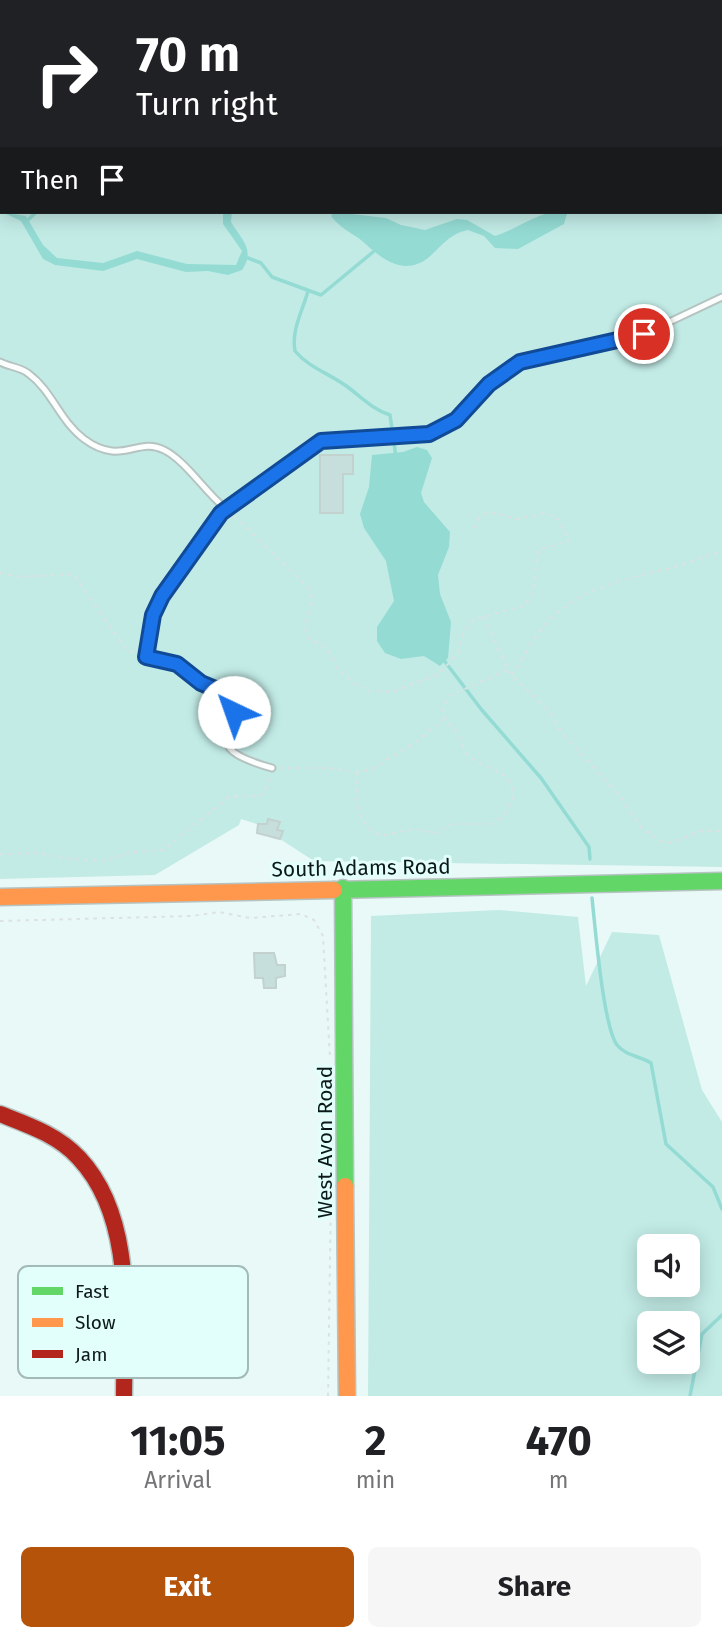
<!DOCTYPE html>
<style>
body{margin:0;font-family:"Fira Sans",sans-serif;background:#f6f6f6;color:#202124;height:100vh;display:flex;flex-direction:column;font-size:26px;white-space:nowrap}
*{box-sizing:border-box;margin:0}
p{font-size:23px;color:#757577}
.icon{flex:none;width:38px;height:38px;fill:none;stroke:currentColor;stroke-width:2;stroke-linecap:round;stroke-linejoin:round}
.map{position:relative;height:1396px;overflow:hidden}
.panel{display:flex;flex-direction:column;background:#fff;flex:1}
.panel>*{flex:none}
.hud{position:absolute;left:0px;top:0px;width:723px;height:214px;box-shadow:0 4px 18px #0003;background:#202124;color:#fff;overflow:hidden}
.fabs{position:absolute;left:637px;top:1234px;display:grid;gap:14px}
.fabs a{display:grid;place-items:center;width:63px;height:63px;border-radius:10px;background:#fff;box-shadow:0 4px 18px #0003;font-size:35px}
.pin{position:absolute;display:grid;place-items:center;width:60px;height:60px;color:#fff;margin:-30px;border:4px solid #fff;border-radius:50%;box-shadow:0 2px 7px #0007}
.me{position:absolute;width:77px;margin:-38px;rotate:318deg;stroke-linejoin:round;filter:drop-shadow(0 0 5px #0008)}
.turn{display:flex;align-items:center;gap:24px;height:147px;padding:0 21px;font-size:32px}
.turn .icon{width:91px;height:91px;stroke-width:2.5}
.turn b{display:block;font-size:49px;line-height:60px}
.then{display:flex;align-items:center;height:66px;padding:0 21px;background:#0003;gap:14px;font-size:26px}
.eta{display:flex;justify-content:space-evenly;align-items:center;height:119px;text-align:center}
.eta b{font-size:42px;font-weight:700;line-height:49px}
.button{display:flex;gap:14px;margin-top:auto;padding:14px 21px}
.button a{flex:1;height:80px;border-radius:10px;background:#b45309;color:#fff;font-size:28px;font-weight:700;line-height:80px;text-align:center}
.button a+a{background:#f6f6f6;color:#202124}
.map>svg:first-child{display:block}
.green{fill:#c2ebe6;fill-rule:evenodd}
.water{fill:#94dbd4}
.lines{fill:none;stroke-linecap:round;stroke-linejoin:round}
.stream{stroke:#94dbd4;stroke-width:3.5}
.building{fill:#c6dfdc;stroke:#c3d1cf;stroke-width:2}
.lane-casing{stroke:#b5c3c1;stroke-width:9}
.fast-casing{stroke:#b5c3c1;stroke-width:19}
.slow-casing{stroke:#b5c3c1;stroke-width:19}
.jam-casing{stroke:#b5c3c1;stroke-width:19}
.path{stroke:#dce2e1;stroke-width:2;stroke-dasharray:3.5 5;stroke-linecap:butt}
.lane{stroke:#fcfefe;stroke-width:5}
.fast{stroke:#63d668;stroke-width:16}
.slow{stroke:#ff974d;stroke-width:16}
.jam{stroke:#b3261e;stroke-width:16}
.route-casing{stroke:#114b97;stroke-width:18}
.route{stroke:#1a73e8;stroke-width:12}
.labels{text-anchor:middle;stroke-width:6;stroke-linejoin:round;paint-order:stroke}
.street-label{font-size:21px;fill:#0c1918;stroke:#e3fffc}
.key{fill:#e3fffc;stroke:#a2bab8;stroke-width:2}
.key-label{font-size:19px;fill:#0c1918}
</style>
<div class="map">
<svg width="722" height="1396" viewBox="0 0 722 1396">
<rect width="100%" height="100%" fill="#e9f9f7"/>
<path class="green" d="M0,0H722V867L314,861L280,839L282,832L277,830L279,823L263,826L241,819L239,825L155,875L0,879ZM2,2H721V212H2Z
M499,910L578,917L586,986L612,932L659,935L702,1090L722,1122V1396H368L371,916ZM649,1246H688V1284H649ZM649,1323H688V1362H649Z"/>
<path class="water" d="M2,212L26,216L43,245L57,258L103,263L137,251L187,264L236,265L242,251L223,224V212H232L231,222C241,239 256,250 242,270L228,275L208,271L186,272L137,259L103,271L55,265L43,259L21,221Z
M334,212L386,218L401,225L425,230L457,219L467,220L495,236C517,230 549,204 567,214L564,224L518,249L495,248L484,236L468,230C450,233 441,247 428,258C402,278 379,256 361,240C350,232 339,227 331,216Z
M417,447L427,450L432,458L421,493L424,502L450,532L449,547L438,575L440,594L451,622L448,658L440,666L424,656L401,659L385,653L377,641V627L394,601L386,561L364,528L360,514L369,487L372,455L403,452Z"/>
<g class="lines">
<path class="stream" d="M721,6H722
M29,219L36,212
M248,258L261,263L272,277L321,295L373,252
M308,291C303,310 291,330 295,351C309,368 331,374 349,388C362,398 374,410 390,415L396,457
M443,659L481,709L541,778L589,847L590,859
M592,898C595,925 603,1026 617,1045C626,1056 640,1056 651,1063L666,1144L713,1187L722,1209
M690,1396L702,1334L722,1315"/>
</g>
<path class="building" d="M320,455H353V474H343V513H320Z
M268,819L280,822L277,830L283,831L280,839L257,833L258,824H267Z
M254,953H274L277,965H285V976L276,978V988H264L263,978H255Z"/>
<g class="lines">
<defs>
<path id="lane" d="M0,362C9,367 21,367 29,374C52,391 60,421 84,439C122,467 137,436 164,450C185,460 206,493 226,509
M272,768C190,745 249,732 231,697L193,678L177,664L146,657L153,615L162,596L221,513L321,441L429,434L456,420L489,384L520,362L644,334L722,297"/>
<path id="fast" d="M343,888L345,1186
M334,890L722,881"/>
<path id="slow" d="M0,897L334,890
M345,1186L347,1396"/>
<path id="jam" d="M0,1114C28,1125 58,1135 79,1158C136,1219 124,1320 124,1396"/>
</defs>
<use href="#lane" class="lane-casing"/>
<use href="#fast" class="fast-casing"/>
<use href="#slow" class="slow-casing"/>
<use href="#jam" class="jam-casing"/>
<path class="path" d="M77,0L78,2
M137,0L138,2
M264,2L266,0
M710,212L722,213
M234,516L309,588C316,606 299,624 309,639L327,648L336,667L355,684L370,691L392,692L439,674L458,653L463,634L473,620L525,605L533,592L538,550L569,541L560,520L546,513L517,519L489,512L480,516L473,531
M0,573L20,577L73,574L125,648L138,655
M484,617L511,676L546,707L562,733L619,795L641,828L666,844L702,831H722
M512,675C523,659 532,639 545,625C578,588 625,579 671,568C689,564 703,555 722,552
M279,768H329L357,772L372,769L413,744L443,720
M357,772C357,797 353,824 381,836L413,829L435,833L452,824H492L504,816L512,800C516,768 486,771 468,756C463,749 462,741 458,735C448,718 435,720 449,696L507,670
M0,854L38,853L61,858L102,861L133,852L163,850L229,797L262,795L271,777
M0,921L191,916L219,912L250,918L301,914L314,920L323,936L330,1058
M328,1396L331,1190"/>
<use href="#lane" class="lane"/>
<use href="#fast" class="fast"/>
<use href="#slow" class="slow"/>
<use href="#jam" class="jam"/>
</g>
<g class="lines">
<defs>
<path id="route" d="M234,712L233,701L225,693L201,683L177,664L146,657L153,615L162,596L221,513L321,441L429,434L456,420L489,384L520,362L644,334"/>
</defs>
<use href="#route" class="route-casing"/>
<use href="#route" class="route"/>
</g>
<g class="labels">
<g class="street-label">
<text transform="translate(361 868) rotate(-1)" y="7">South Adams Road</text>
<text transform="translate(325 1142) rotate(-90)" y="7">West Avon Road</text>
</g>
</g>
<rect x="18" y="1266" width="230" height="112" rx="10" class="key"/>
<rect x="32" y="1287" width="31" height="8" fill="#63d668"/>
<rect x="32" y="1318" width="31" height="9" fill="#ff974d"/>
<rect x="32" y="1350" width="31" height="8" fill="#b3261e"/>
<g class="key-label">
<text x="75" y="1298">Fast</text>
<text x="75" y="1329">Slow</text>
<text x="75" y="1361">Jam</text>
</g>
</svg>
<div class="fabs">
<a><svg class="icon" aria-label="sound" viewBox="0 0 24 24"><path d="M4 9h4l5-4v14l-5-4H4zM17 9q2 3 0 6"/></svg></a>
<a><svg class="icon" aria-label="layers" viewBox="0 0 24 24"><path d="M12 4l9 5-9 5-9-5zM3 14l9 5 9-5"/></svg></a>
</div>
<div class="pin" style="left:644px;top:334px;background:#d93025"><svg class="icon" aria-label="arrive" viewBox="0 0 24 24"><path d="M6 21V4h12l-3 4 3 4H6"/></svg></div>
<svg class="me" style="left:234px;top:712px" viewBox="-20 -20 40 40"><circle r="19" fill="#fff"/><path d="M0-13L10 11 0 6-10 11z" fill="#1a73e8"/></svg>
<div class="hud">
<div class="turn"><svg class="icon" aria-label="right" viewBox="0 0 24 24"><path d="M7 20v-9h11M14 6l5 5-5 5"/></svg><div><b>70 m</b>Turn right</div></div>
<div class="then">Then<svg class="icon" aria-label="arrive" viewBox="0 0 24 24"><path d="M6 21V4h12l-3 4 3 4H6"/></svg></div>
</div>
</div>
<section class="panel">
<div class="eta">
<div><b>11:05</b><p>Arrival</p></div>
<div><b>2</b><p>min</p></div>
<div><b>470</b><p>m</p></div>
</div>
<div class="button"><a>Exit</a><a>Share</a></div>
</section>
